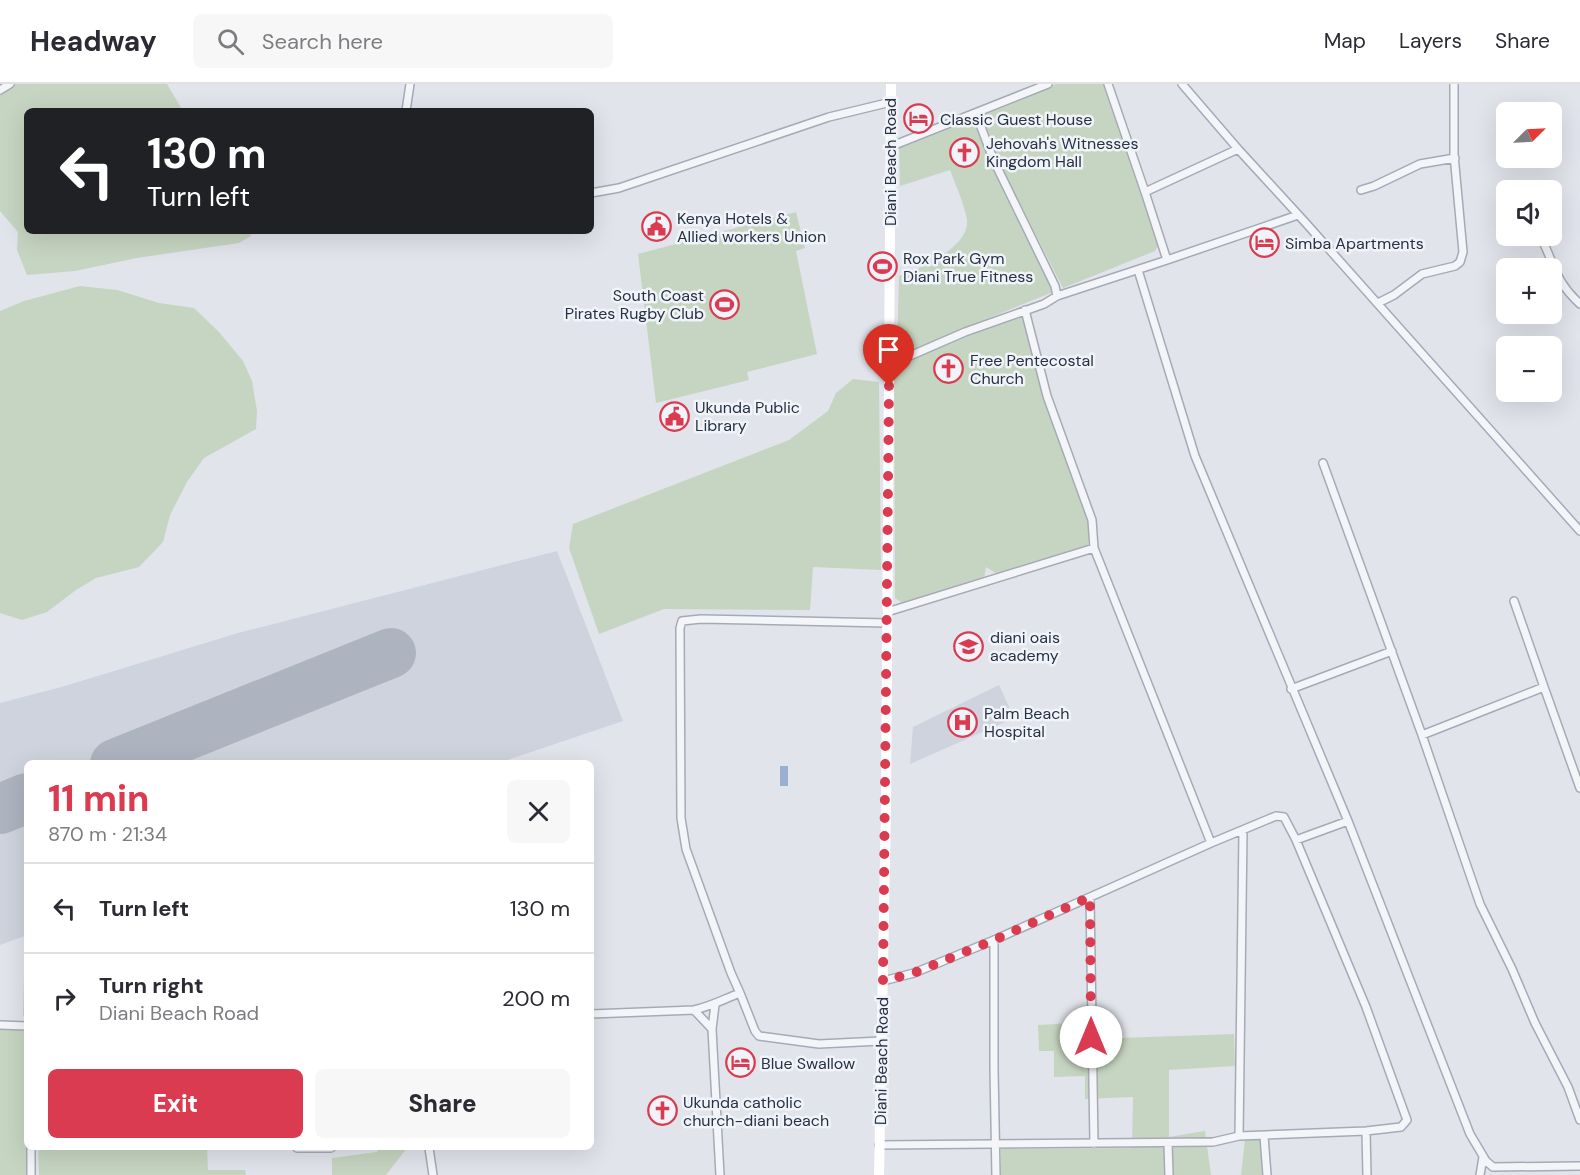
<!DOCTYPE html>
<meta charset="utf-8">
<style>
body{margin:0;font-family:"DM Sans",sans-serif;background:#f7f7f7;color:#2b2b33;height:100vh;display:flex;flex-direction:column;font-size:22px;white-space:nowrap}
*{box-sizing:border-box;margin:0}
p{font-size:20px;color:#7c7c81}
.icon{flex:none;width:33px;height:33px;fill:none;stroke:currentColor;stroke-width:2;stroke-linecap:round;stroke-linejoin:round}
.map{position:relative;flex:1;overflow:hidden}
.details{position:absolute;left:24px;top:676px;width:570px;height:390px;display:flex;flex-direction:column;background:#fff;border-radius:9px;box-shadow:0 6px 24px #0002}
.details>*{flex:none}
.guide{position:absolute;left:24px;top:24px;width:570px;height:126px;border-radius:9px;box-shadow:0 6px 24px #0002;background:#202124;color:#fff;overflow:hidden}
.needle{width:39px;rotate:66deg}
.buttons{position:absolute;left:1496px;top:18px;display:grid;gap:12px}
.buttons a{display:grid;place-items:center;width:66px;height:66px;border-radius:9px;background:#fff;box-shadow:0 6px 24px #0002;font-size:30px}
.pin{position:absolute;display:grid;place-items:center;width:51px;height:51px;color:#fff;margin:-62px -26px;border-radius:50% 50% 50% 0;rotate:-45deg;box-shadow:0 0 6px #0007}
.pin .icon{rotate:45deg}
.me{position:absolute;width:66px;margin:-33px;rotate:0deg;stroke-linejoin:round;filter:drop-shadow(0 0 4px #0008)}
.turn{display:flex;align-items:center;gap:21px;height:126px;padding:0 24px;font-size:27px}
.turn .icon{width:78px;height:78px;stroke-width:2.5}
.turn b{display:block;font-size:42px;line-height:51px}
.round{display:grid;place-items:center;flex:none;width:63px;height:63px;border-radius:9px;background:#f7f7f7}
.head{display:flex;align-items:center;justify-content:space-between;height:102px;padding:0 24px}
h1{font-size:36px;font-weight:800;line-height:45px;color:#da3b50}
.primary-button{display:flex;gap:12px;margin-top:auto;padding:12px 24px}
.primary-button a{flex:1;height:69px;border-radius:9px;background:#da3b50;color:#fff;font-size:24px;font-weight:800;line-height:69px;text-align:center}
.primary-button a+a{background:#f7f7f7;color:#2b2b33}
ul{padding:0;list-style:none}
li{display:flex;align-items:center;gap:18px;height:90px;padding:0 24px;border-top:2px solid #e1e1e2}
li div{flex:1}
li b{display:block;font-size:22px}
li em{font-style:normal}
header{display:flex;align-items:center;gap:36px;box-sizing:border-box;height:84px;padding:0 30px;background:#fff;border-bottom:2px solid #e1e1e2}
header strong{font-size:28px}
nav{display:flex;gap:33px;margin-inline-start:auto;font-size:21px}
.search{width:420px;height:54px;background:#f7f7f7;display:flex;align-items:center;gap:15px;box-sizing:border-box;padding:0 21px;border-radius:9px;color:#7c7c81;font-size:22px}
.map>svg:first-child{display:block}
.built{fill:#ced3dd}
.green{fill:#c6d5c1}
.water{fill:#99b1ce}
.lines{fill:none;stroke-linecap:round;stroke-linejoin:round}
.runway{stroke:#adb4c0;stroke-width:50}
.minor-casing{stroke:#a5abb6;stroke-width:10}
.minor{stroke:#f4f5f8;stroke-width:7}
.secondary{stroke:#fff;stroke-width:10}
.route{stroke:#da3b50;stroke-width:10;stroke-dasharray:0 18}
.labels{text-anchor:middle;stroke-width:5;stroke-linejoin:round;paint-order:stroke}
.poi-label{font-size:16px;fill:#273144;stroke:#f0f3f8;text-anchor:start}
.street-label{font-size:16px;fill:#273144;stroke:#f0f3f8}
</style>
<header>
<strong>Headway</strong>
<div class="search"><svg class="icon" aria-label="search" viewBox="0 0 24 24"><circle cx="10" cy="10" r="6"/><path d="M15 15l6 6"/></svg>Search here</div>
<nav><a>Map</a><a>Layers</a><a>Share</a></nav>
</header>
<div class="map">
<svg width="1580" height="1091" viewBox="0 0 1580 1091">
<rect width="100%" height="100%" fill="#e1e4eb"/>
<path class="built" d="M557,467L623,637L498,679L27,680V851L0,861V619L65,602L238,549Z
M999,601L1014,634L910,680L913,643Z"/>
<path class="green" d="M0,0H167L183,27H27V147H251V152L239,159L137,174L75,187L27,191L17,166L18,148L0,127Z
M1056,0H1105L1158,162L1155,167L1063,204L997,75L980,31Z
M973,35L989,74L1053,208L906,268L897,265L899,192C920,185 970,163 967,136C964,119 956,102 950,86L900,102L899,59Z
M796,128L805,164L796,167L817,270L747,288L749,296L656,319L638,170Z
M80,202L117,206L159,219L194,224L219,248L243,277L252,297L257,327L256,345L204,374L187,398L170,431L163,458L139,483L96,494L76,506L47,528L22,536L0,529V227L24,217Z
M1023,231L1043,314L1050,324L1091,438L1088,461L997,490L986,483L984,495L904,520L895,514L894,281Z
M853,295L879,298L881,486L813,483L810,526L664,525L599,550L569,464L573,440L789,356L828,327L836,309Z
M27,851V933L23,932L25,852Z
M1091,938V955L1234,950L1235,982L1169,986V1053L1205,1047L1211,1091H1001V1065L1132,1064L1133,1013L1085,1015V992L1054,993V967H1039L1038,941Z
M0,944L25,946L28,1091H0Z
M1245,1055L1260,1056L1262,1091H1241Z
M38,1064H207L208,1086H245L246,1091H39Z
M378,1064H407L386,1091H332V1074L377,1068Z"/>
<path class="water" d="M780,682H788V702H780Z"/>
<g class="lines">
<path class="runway" d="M115,680L391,569
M0,725L27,714"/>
<defs>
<path id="minor" d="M1108,0L1145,108
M1182,0L1238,65L1304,137L1580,447
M0,6L10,0
M406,27L410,0
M976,30L994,77L1055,202L1057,212
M892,62L1048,0
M1361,106L1374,102L1420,80L1455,74
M591,109L619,104L829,33L891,18
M1540,152C1555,180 1554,196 1580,220
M1167,176L1298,131
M1138,186L1195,372L1348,737L1470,1050L1486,1077L1493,1083L1580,1082
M1378,219L1394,211L1422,190L1455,182L1460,178L1463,168L1454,71V0
M889,281L965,248L1044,220L1057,212L1167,176L1145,108L1238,65
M1323,379L1422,651L1480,820L1512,885L1535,939L1568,1003L1580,1036
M1094,464L1211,759
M1514,517L1544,603
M887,528L1094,464L1092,436L1047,312L1025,226
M1291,605L1392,567
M1422,651L1544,603L1580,704
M1090,813L1094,1060
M994,856V985L996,1091
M883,897L914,889L994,856L1211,759L1276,732L1284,733L1296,756L1348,737
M740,909L755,947L759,952L819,960L881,957
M694,926C712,922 724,915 740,909L731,889L686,765L681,734L680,544L682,537L701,535L887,539
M591,930L694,926L712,945L720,1091
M0,941L27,942
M712,945L715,921
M1366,1047L1367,1091
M1239,1052L1243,747
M1264,1052L1267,1091
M1168,1059L1169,1091
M879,1061L1213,1058L1239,1052L1366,1047L1401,1043L1407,1036L1366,923L1296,756
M297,1064H331
M429,1064L433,1091
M31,1091V1064
M1480,1091L1483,1073"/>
</defs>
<use href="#minor" class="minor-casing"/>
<use href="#minor" class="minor"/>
<path class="secondary" d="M879,1091L886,726L891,0"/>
</g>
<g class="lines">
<path class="route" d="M889,302L883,897L914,889L994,856L1090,813L1091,953"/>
</g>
<defs>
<symbol id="hotel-ring" viewBox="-11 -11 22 22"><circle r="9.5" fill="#f0f3f8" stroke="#da3b50" stroke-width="1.5"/><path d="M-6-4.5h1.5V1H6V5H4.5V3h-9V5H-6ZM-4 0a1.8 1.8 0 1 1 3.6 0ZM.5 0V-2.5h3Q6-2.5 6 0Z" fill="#da3b50"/></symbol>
<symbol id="church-ring" viewBox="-11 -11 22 22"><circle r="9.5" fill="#f0f3f8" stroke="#da3b50" stroke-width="1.5"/><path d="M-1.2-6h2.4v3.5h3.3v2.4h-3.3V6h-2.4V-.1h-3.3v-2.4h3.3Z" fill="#da3b50"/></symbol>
<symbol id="civic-ring" viewBox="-11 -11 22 22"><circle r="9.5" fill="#f0f3f8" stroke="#da3b50" stroke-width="1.5"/><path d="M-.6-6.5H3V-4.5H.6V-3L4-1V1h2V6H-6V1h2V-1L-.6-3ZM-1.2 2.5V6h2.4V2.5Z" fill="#da3b50"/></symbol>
<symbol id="stadium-ring" viewBox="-11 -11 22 22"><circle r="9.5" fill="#f0f3f8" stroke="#da3b50" stroke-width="1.5"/><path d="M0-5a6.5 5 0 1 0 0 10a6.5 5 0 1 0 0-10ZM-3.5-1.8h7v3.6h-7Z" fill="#da3b50"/></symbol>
<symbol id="school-ring" viewBox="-11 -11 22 22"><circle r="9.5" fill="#f0f3f8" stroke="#da3b50" stroke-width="1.5"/><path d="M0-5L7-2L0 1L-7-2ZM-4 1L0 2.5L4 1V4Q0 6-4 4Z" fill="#da3b50"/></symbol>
<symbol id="hospital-ring" viewBox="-11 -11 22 22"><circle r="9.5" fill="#f0f3f8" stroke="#da3b50" stroke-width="1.5"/><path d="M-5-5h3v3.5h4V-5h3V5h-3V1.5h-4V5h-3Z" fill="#da3b50"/></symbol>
</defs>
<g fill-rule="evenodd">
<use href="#hotel-ring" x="902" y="18" width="33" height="33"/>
<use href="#church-ring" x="948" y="52" width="33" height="33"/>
<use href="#civic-ring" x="640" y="126" width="33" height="33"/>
<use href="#hotel-ring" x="1248" y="142" width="33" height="33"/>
<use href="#stadium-ring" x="866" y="166" width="33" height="33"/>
<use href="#stadium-ring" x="708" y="204" width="33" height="33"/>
<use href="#church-ring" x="932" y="268" width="33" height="33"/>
<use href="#civic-ring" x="658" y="316" width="33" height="33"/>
<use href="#school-ring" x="952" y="546" width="33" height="33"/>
<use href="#hospital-ring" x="946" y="622" width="33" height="33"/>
<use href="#hotel-ring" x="724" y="962" width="33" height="33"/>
<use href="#church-ring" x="646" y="1010" width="33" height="33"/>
</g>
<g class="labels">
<g class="poi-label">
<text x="940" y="41">Classic Guest House</text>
<text x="986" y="65">Jehovah's Witnesses<tspan x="986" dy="18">Kingdom Hall</tspan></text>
<text x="677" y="140">Kenya Hotels &amp;<tspan x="677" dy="18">Allied workers Union</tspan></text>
<text x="1285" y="165">Simba Apartments</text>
<text x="903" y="180">Rox Park Gym<tspan x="903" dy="18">Diani True Fitness</tspan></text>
<text x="704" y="217" text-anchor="end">South Coast<tspan x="704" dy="18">Pirates Rugby Club</tspan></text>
<text x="970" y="282">Free Pentecostal<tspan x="970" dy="18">Church</tspan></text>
<text x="695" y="329">Ukunda Public<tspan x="695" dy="18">Library</tspan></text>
<text x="990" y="559">diani oais<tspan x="990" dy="18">academy</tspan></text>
<text x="984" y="635">Palm Beach<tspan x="984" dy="18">Hospital</tspan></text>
<text x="761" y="985">Blue Swallow</text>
<text x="683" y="1024">Ukunda catholic<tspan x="683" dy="18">church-diani beach</tspan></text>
</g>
<g class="street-label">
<text transform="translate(890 78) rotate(-90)" y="6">Diani Beach Road</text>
<text transform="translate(881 977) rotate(-89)" y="6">Diani Beach Road</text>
</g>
</g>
</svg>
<div class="buttons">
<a><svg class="needle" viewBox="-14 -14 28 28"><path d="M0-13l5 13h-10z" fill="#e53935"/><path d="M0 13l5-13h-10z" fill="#7c7c81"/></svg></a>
<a><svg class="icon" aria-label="sound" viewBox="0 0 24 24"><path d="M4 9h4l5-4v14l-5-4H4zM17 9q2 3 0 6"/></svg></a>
<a>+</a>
<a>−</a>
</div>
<div class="pin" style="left:889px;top:302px;background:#d93025"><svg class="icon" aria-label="arrive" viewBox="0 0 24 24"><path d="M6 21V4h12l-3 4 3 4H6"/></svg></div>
<svg class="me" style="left:1091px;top:953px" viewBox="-20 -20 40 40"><circle r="19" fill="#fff"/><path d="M0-13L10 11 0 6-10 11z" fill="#da3b50"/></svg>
<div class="guide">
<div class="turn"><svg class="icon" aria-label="left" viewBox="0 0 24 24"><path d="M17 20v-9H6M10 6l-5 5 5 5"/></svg><div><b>130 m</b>Turn left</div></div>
</div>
<section class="details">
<div class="head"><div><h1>11 min</h1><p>870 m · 21:34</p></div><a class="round"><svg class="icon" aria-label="close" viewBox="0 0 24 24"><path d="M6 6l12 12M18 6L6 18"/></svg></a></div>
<ul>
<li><svg class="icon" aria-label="left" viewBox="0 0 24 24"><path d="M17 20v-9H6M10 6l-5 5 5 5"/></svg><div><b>Turn left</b></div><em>130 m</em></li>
<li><svg class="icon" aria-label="right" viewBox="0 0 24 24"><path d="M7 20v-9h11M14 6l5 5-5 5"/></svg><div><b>Turn right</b><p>Diani Beach Road</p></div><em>200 m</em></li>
</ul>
<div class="primary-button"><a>Exit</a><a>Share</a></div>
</section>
</div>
